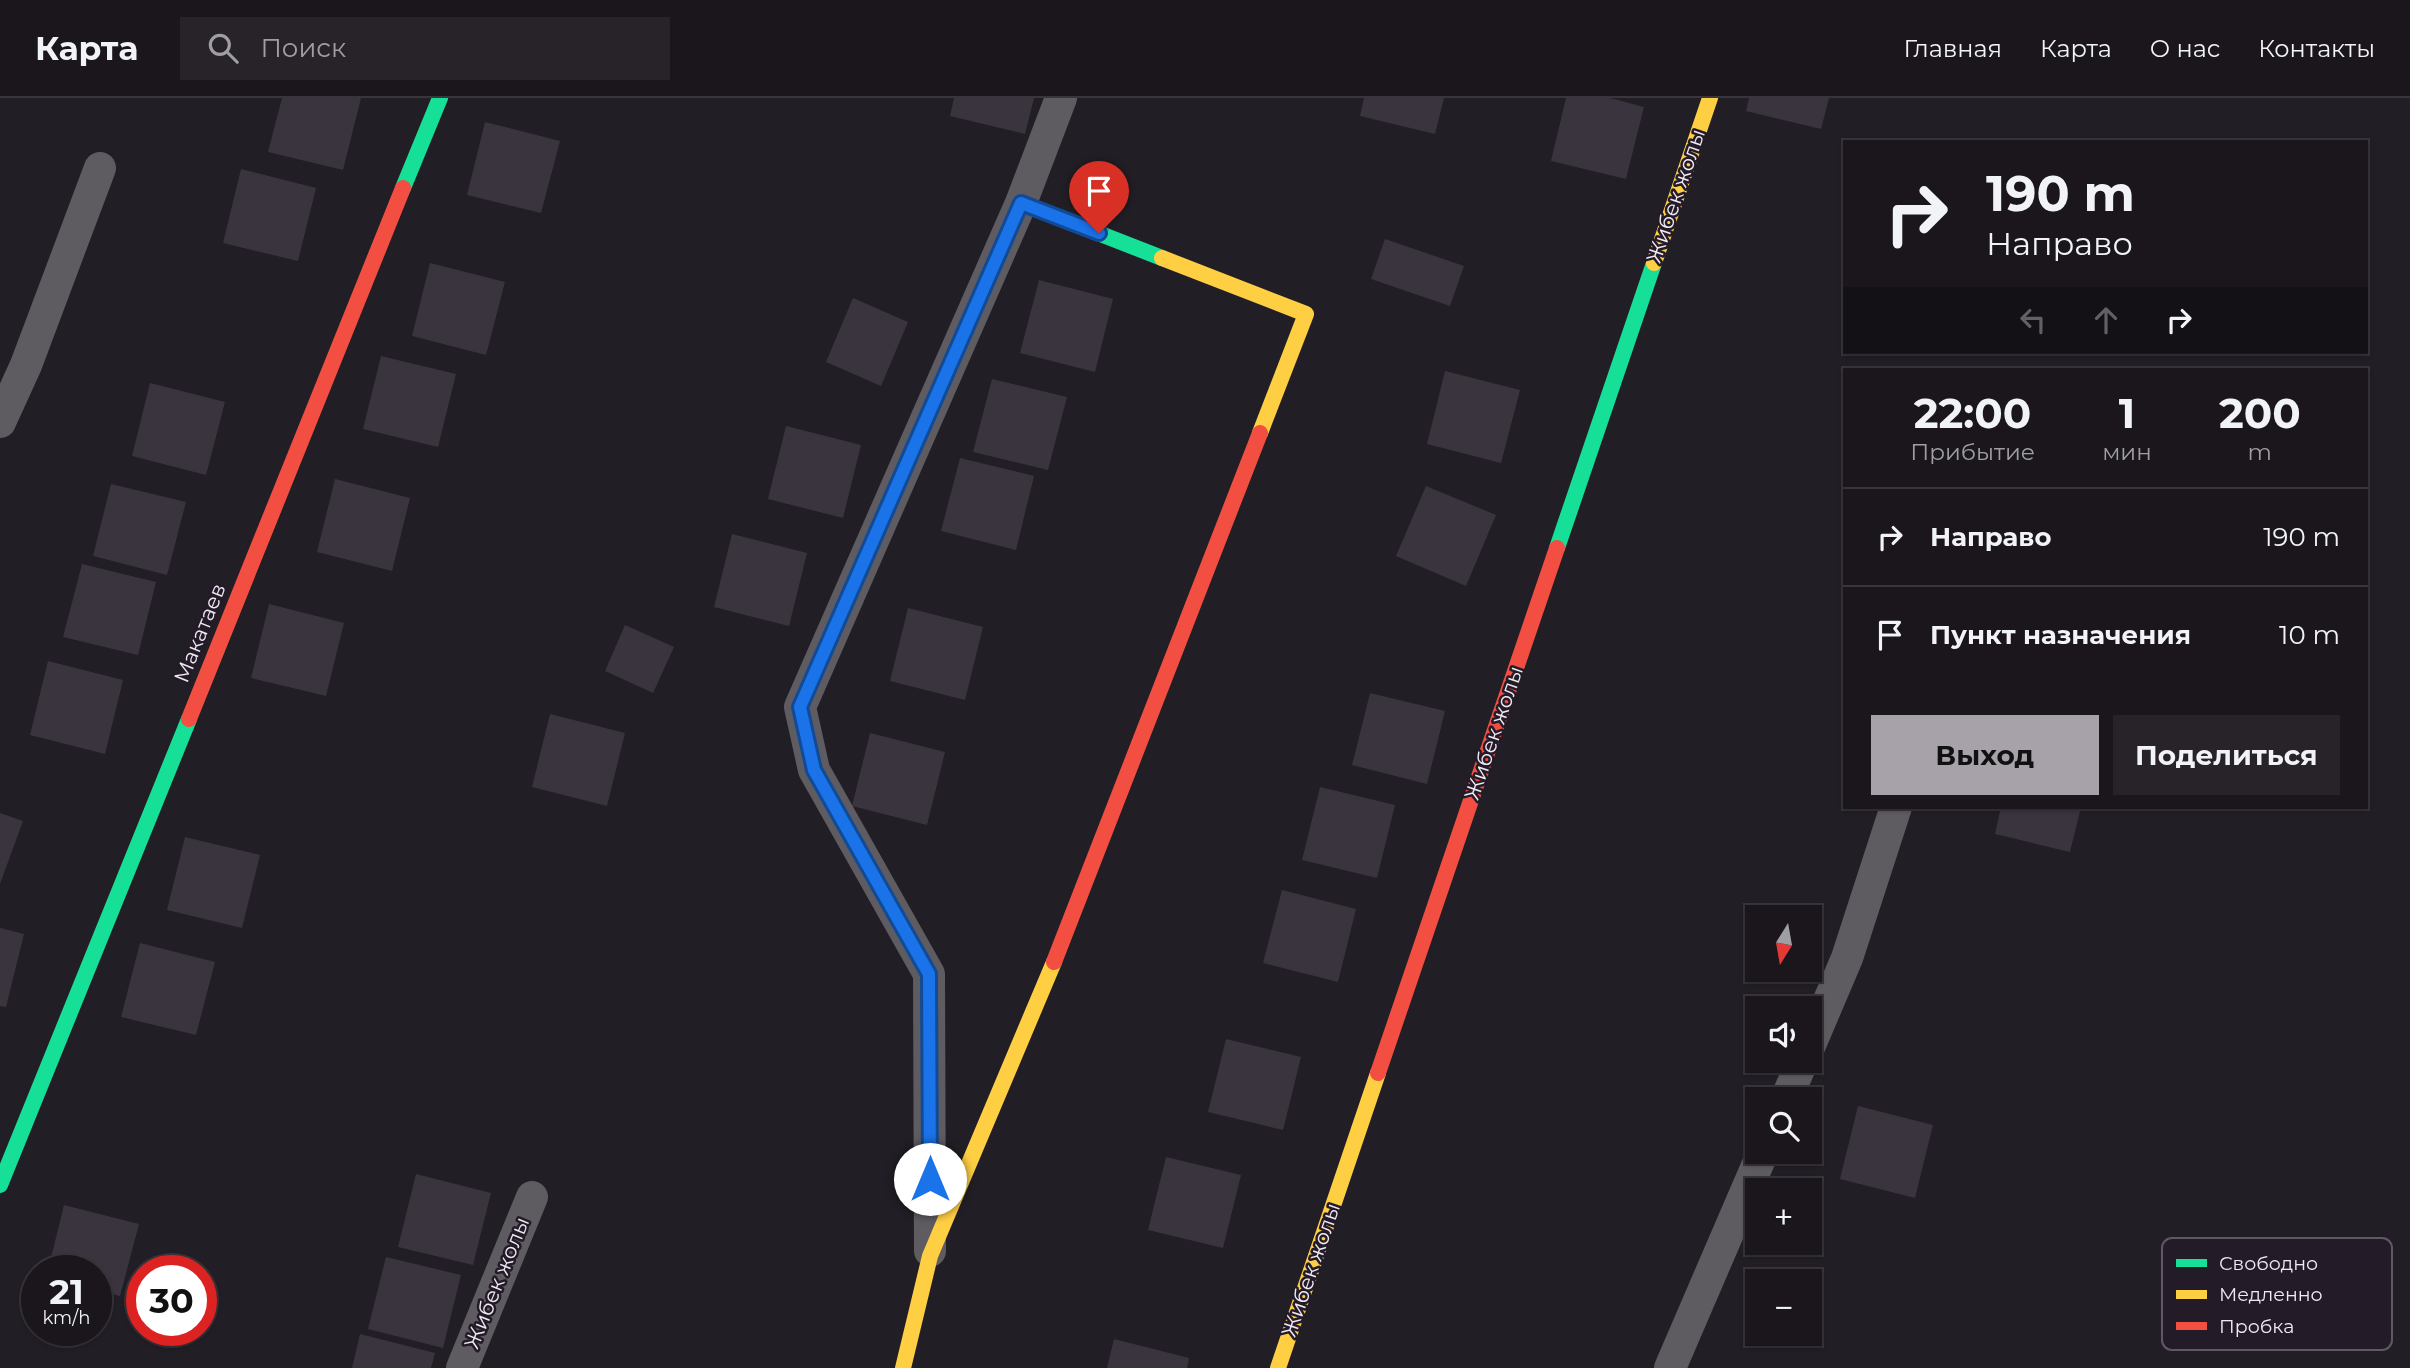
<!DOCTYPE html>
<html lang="ru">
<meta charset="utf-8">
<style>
body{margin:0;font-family:Montserrat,sans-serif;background:#272329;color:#f1f3f6;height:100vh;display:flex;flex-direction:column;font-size:26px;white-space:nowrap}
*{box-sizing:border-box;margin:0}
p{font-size:23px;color:#9f9fa3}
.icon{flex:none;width:38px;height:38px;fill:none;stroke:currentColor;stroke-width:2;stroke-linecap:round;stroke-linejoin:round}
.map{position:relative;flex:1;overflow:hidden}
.side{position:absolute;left:1843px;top:270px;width:525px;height:441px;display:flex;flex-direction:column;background:#1a161c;border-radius:0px;box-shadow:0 2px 5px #0004,0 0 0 2px #38353b}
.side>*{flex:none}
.hud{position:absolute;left:1843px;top:42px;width:525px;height:214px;border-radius:0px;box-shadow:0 2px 5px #0004,0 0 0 2px #38353b;background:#1a161c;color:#f1f3f6;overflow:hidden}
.needle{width:46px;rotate:191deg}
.controls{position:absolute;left:1745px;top:807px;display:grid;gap:14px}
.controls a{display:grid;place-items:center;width:77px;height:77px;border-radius:0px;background:#1a161c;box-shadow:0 2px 5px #0004,0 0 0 2px #38353b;font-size:35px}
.speed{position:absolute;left:21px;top:1157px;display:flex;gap:14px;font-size:35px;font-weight:700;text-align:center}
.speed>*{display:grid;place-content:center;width:91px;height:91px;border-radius:50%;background:#1a161c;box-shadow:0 2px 5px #0004,0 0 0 2px #38353b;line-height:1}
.speed small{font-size:18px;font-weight:400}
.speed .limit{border:10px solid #d22;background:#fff;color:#111}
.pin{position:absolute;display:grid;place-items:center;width:60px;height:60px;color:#fff;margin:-72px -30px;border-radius:50% 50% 50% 0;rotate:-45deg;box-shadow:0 0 7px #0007}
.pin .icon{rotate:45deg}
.me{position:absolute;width:77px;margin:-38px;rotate:0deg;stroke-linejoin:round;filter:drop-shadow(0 0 5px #0008)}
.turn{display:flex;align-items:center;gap:24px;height:147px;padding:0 28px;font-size:32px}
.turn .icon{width:91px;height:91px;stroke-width:2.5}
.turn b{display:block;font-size:49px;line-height:60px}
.lanes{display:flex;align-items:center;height:66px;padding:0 28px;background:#0003;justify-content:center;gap:35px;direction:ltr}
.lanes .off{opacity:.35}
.eta{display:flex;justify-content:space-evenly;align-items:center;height:119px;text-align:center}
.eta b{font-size:42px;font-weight:700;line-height:49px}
.primary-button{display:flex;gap:14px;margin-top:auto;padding:14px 28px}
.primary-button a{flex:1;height:80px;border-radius:0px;background:#a7a2aa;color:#111;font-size:28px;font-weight:700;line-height:80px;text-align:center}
.primary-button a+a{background:#272329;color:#f1f3f6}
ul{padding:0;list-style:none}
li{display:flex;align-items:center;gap:21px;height:98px;padding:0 28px;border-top:2px solid #38353b}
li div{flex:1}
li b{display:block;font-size:26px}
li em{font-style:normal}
header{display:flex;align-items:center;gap:42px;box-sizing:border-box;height:98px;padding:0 35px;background:#1a161c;border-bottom:2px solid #38353b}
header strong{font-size:33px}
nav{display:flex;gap:38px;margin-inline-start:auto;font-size:24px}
.search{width:490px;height:63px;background:#272329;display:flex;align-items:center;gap:18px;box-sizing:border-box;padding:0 24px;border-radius:0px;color:#9f9fa3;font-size:26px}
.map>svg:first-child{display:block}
.building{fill:#3a343e}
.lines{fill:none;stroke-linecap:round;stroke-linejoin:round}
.street{stroke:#5e5c60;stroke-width:32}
.fast{stroke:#16e098;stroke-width:16}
.slow{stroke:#ffcf43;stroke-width:16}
.jam{stroke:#f24e42;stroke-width:16}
.route-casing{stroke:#114b97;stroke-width:18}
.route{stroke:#1a73e8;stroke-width:12}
.labels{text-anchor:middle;stroke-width:5;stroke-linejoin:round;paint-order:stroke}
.street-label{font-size:21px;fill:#efe9f2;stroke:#231b28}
.key{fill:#231b28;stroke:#605965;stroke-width:2}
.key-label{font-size:19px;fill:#efe9f2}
</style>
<header>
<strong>Карта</strong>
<div class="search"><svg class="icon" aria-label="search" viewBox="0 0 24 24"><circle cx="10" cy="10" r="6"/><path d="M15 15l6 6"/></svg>Поиск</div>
<nav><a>Главная</a><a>Карта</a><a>О нас</a><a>Контакты</a></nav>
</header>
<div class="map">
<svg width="2410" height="1270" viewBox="0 0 2410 1270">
<rect width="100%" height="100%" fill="#221e25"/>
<path class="building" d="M282,0H361L343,72L268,54Z
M954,0H1034L1025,36L950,18Z
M1364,0H1444L1435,36L1360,18Z
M1566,0H1610L1644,9L1626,81L1551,63Z
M1749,0H1829L1821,31L1746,13Z
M485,24L560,43L541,115L467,97Z
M241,71L316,90L298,163L223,145Z
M1385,141L1464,168L1450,208L1371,181Z
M430,165L505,184L486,257L412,238Z
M1039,182L1113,201L1095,274L1020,255Z
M853,200L908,224L881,288L826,264Z
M381,258L456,276L438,349L363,331Z
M1445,273L1520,292L1501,365L1427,346Z
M992,281L1067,299L1048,372L973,354Z
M150,285L225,304L206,377L132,358Z
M786,328L861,347L843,420L768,401Z
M960,360L1034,378L1016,452L941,433Z
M335,381L410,400L392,473L317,454Z
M111,386L186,404L167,477L93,458Z
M1426,388L1496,417L1466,488L1396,458Z
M732,436L807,455L789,528L714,509Z
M82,466L156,484L138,557L63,539Z
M269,506L344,525L326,598L251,580Z
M908,510L983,529L965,602L890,583Z
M625,527L674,549L653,595L605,573Z
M48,563L123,582L105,656L30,637Z
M1370,595L1445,613L1427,686L1352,667Z
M550,616L625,635L607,708L532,689Z
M870,635L945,654L927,727L852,708Z
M1320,689L1395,707L1377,780L1302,762Z
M2001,709H2081L2070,754L1995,736Z
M0,715L23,723L0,786Z
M185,739L260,757L242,830L167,812Z
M1282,792L1356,811L1338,884L1263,865Z
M0,830L24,836L6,909L0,908Z
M140,845L215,864L196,937L121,919Z
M1226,941L1301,959L1283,1032L1208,1014Z
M1858,1008L1933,1027L1915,1100L1840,1081Z
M1166,1059L1241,1077L1223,1150L1148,1132Z
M416,1076L491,1095L473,1167L398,1149Z
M64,1107L139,1126L120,1198L96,1192V1172H48Z
M386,1159L461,1177L443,1250L368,1231Z
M360,1236L435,1255L431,1270H352Z
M1114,1241L1189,1260L1187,1270H1107Z"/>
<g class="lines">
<path class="street" d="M0,324L26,267L100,70
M1810,947L1847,860L1896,709
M1786,1001L1803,962
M930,1153L929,876L814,672L800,609L1021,105L1061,0
M462,1270L532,1099
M1670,1270L1763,1054"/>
<path class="fast" d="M403,90L440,0
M1021,105L1162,160
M1557,450L1654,165
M0,1087L189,621"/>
<path class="slow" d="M1162,160L1306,216L1260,335
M1654,165L1710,0
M903,1270L930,1158L1054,864
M1278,1270L1378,975"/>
<path class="jam" d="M189,621L403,90
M1054,864L1260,335
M1378,975L1557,450"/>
</g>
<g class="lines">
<defs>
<path id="route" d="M930,1081L929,876L814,672L800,609L1021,105L1099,135"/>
</defs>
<use href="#route" class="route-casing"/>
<use href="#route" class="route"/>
</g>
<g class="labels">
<g class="street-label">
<text transform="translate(1676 98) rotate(-71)" y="7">Жибек жолы</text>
<text transform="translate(200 535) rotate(-68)" y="7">Макатаев</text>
<text transform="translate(1494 635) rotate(-71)" y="7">Жибек жолы</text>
<text transform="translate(1311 1172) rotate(-71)" y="7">Жибек жолы</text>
<text transform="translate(497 1185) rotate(-68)" y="7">Жибек жолы</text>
</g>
</g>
<rect x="2162" y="1140" width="230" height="112" rx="10" class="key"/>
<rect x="2176" y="1161" width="31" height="8" fill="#16e098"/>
<rect x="2176" y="1192" width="31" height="9" fill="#ffcf43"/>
<rect x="2176" y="1224" width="31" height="8" fill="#f24e42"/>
<g class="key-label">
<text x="2219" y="1172">Свободно</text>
<text x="2219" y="1203">Медленно</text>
<text x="2219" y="1235">Пробка</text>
</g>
</svg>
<div class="controls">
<a><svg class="needle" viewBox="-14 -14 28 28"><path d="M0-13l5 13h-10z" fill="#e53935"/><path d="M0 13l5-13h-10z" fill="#9f9fa3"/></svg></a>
<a><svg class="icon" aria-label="sound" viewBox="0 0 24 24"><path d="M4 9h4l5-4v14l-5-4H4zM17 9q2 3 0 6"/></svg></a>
<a><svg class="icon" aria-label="search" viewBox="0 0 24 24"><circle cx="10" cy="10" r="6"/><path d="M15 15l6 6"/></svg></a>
<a>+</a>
<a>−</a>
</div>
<div class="speed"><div>21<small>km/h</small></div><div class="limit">30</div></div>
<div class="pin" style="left:1099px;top:135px;background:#d93025"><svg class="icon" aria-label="arrive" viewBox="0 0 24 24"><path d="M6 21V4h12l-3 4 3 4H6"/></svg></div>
<svg class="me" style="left:930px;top:1081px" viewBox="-20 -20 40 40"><circle r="19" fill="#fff"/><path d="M0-13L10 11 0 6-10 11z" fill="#1a73e8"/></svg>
<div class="hud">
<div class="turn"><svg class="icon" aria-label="right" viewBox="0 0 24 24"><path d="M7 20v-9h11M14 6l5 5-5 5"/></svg><div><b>190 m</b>Направо</div></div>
<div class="lanes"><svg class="icon off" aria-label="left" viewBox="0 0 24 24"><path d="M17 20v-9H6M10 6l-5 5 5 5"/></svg><svg class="icon off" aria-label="ahead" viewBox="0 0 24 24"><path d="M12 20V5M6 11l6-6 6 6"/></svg><svg class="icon" aria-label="right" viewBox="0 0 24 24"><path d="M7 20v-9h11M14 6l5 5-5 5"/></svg></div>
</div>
<section class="side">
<div class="eta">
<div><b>22:00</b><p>Прибытие</p></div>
<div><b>1</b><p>мин</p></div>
<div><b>200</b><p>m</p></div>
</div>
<ul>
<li><svg class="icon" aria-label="right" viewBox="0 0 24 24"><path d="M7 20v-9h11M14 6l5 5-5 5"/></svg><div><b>Направо</b></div><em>190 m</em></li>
<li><svg class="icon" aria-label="arrive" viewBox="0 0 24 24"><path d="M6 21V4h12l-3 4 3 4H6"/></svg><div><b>Пункт назначения</b></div><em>10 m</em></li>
</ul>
<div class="primary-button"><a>Выход</a><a>Поделиться</a></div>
</section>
</div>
